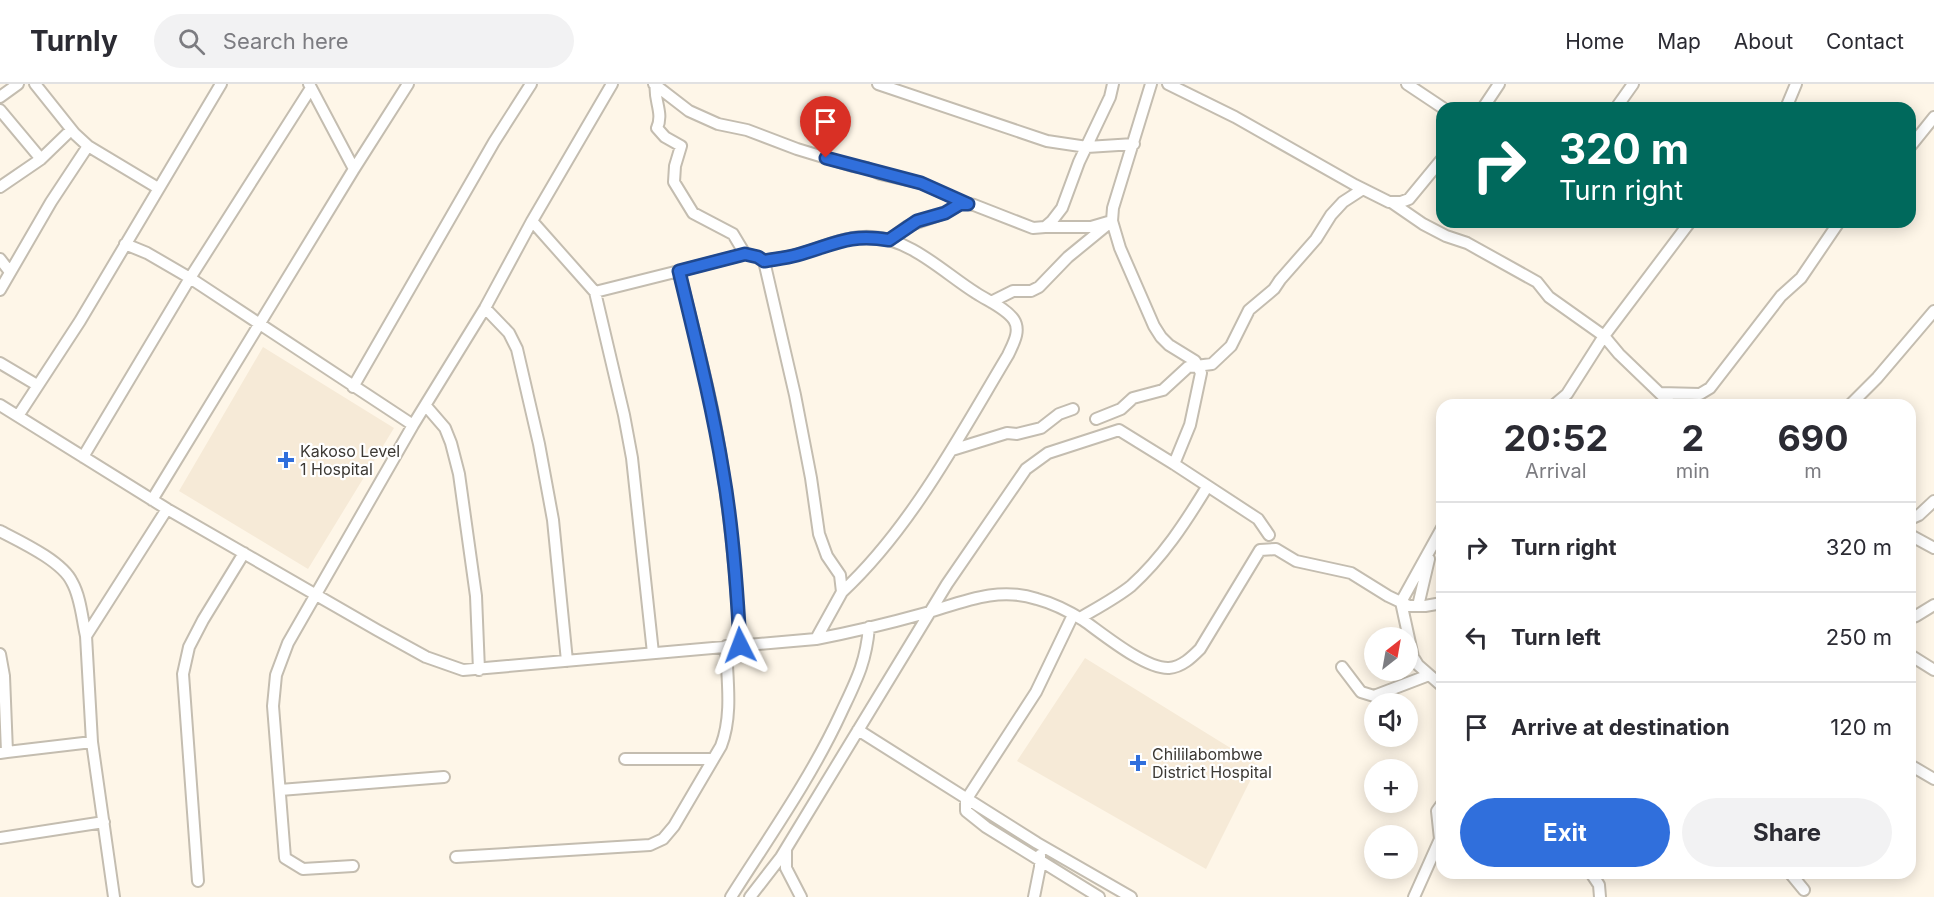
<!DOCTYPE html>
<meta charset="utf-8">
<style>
body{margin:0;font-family:Inter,sans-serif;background:#f2f2f3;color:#2b2b33;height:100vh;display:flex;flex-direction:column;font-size:22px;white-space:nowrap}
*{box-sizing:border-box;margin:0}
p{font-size:20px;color:#7c7c81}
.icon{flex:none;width:33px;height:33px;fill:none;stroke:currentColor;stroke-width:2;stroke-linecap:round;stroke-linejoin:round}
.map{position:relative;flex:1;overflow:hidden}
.drawer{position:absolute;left:1436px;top:315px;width:480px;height:480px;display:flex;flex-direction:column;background:#fff;border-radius:18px;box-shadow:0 3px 15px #0003}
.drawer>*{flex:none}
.banner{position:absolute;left:1436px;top:18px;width:480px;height:126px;border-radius:18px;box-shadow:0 3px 15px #0003;background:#00695c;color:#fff;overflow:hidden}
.needle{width:39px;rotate:31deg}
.controls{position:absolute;left:1364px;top:543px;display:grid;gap:12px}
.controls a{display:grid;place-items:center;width:54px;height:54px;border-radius:50%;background:#fff;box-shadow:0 3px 15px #0003;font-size:30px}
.pin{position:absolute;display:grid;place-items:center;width:51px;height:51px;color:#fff;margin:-62px -26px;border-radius:50% 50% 50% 0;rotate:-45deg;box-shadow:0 0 6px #0007}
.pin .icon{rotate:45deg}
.me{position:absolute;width:66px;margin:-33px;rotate:357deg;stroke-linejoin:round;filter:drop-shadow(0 0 4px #0008)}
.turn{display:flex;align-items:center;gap:21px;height:126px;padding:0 24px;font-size:27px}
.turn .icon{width:78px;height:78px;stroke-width:2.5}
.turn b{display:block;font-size:42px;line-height:51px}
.eta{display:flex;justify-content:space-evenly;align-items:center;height:102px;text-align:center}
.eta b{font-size:36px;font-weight:700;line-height:42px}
.primary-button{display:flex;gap:12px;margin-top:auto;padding:12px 24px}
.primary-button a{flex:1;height:69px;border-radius:36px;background:#306fdc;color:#fff;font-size:24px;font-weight:700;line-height:69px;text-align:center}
.primary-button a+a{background:#f2f2f3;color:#2b2b33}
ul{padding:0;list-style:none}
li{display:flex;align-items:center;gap:18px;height:90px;padding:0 24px;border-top:2px solid #e1e1e2}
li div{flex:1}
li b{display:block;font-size:22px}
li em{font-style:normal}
header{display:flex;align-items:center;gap:36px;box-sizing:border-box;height:84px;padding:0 30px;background:#fff;border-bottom:2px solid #e1e1e2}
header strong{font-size:28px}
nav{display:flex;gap:33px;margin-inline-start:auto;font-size:21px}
.search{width:420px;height:54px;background:#f2f2f3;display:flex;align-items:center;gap:15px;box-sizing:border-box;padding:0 21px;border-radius:33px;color:#7c7c81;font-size:22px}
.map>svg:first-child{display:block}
.built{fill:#f6ead7}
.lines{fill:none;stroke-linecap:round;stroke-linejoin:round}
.minor-casing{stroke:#c4bdb0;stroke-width:14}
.minor{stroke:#fff;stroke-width:10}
.route-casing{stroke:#1f488f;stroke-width:15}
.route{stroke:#306fdc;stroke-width:10}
.poi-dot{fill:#306fdc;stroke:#fff;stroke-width:2}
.labels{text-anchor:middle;stroke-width:4.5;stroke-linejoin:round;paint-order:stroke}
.poi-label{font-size:16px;fill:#3c3934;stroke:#fff;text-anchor:start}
</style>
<header>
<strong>Turnly</strong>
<div class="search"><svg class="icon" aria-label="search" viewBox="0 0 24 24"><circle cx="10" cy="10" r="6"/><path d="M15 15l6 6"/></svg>Search here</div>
<nav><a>Home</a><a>Map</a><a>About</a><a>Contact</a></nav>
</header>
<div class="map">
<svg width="1934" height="813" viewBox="0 0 1934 813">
<rect width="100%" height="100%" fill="#fef6e8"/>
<path class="built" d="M263,263L394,344L308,485L179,407Z
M1085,574L1258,681L1206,785L1017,677Z"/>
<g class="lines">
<defs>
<path id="minor" d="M35,0L75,50L88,62L158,104
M309,0L354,85
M654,0L689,27L718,40L747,46L797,65L853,82L867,84L880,90L921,99L967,120
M656,0C653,15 664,29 657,44L665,53L681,62L675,82L674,98L693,129L733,150L745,170
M878,0L1047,57L1087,63L1134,60
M1151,0L1113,124L1112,137L1120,164L1154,242L1161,253L1169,261L1195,277L1201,289L1190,341L1174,380L1258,435L1269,451
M1168,0L1235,33L1355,101L1389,118H1401L1409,115L1442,75
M1407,0L1443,24
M0,13L18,0
M1483,24L1499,0
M1616,24L1633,0
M1786,24L1796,0
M0,26L41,75
M1910,63L1934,33
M0,103L41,75L71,46
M1391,118L1423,140L1446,152L1467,159L1537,198L1549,213L1604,252L1567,310L1554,321
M532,137L595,208L679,187C691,236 704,285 714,334C728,409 736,485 740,561
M1045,143H1091L1108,138
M889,156L908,142L945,129L963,119L974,121L1033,144L1045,143L1052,137L1062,124L1079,78L1110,13L1113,0
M125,160L147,169L190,194L413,341
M0,175L10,188
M764,177C774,175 785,174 796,171C821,165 844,151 872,153C911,155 944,189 976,209C988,217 1006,224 1014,236C1021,247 1013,260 1008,271C960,351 911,444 842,508
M679,187L745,170L758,173L764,177L795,311L811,394L819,450L827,472L840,491L842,508L816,555
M0,206L51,118L88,62
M595,208L624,331L632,374L653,569
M991,218L1013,207H1031L1039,203L1068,173L1112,137
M485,224L509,249L517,265L539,360L553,436L567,577
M0,279L37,301
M353,303L494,58L531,0
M1660,309L1700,310L1710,304L1781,212L1801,194L1839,138
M0,321L167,425L377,546L426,573L463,586L816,555C853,548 890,539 926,529C963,518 998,502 1037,515C1052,519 1070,528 1083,536C1103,550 1145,585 1169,584C1182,583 1192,573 1200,565L1260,466L1276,465L1296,477L1351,489L1388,512L1409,522H1425L1442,519
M1672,321L1619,270L1604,252L1690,138
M1850,321L1877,294L1934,227
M426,322L445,344L451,359L459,390L476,512L479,586
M18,332L80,237L221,0
M1096,335L1121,325L1133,314L1163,306L1188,283L1212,280L1231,262L1249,226L1274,205L1280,196L1316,155L1331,131L1343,118L1363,105
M952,366L1007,349L1017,350L1041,344L1059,330L1073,325
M83,373L190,194L311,4
M152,416L354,85L408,0
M1910,435L1919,431L1934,417
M1442,444L1401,518L1413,573L1418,581L1442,602
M0,447C21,458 62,477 72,498C81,514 82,535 86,552
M1910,451L1934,464
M1418,522L1429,475
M1073,531L1036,608L966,716V727L986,743L1099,813
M1080,534C1097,524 1116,514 1131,502C1163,473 1185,439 1207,403
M1910,534L1916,532L1934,521
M0,570L4,592L7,668L0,669
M1910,571L1934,586
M1342,583L1361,608L1374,612L1429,591
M858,646L1037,759L1131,813
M7,668L92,658
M625,675H713
M1910,681L1934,695
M280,706L444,693
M0,754L104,738
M786,766V784L801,813
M456,773L650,761L663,755L674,742L721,662C733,631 727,595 726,562
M353,782L303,785L285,774L273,622L276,591L288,559L413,341L485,224L532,137L612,0
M1591,789L1599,801L1600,813
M1790,789L1804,806
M198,797L183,590L189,563L203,536L244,469
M114,813L92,658L86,552L167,425
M731,813C769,753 811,694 841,629C856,597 866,579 869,543
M750,813L781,773L947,500L1026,385L1048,369L1119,346L1174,380
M1034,813L1040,783V771
M1414,813L1440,755L1437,727L1442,720"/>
</defs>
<use href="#minor" class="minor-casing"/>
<use href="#minor" class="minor"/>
</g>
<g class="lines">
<defs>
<path id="route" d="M740,561C737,503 733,445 723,388C712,320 695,254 679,187L745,170L758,173L764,177C775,175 786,174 797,171C834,161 848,149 889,156L917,137L945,129L960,120H968L921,99L826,74"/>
</defs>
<use href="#route" class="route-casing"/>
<use href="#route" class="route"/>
</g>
<g class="poi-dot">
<path d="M283 367h6v6h6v6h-6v6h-6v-6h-6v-6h6z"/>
<path d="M1135 670h6v6h6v6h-6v6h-6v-6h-6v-6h6z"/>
</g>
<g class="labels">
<g class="poi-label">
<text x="300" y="373">Kakoso Level<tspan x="300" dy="18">1 Hospital</tspan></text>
<text x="1152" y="676">Chililabombwe<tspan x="1152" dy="18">District Hospital</tspan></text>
</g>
</g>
</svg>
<div class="controls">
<a><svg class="needle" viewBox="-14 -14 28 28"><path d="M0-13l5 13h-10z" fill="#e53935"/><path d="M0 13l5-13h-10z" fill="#7c7c81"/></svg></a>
<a><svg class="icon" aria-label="sound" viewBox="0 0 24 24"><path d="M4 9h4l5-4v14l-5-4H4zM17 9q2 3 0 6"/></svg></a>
<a>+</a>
<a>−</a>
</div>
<div class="pin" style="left:826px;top:74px;background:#d93025"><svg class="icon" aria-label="arrive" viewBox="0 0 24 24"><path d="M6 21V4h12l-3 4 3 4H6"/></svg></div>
<svg class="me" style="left:740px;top:561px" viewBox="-20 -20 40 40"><path d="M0-17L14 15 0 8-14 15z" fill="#306fdc" stroke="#fff" stroke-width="4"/></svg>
<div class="banner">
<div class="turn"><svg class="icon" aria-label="right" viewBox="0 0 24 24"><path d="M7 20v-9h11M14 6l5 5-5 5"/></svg><div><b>320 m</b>Turn right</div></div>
</div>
<section class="drawer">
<div class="eta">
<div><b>20:52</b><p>Arrival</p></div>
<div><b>2</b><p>min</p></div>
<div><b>690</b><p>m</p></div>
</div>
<ul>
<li><svg class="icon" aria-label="right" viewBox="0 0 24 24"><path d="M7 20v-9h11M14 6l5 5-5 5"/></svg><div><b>Turn right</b></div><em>320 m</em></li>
<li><svg class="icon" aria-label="left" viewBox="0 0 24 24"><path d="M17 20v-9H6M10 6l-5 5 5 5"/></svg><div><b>Turn left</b></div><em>250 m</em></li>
<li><svg class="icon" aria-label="arrive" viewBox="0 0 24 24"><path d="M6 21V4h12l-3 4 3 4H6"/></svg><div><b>Arrive at destination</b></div><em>120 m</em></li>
</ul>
<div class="primary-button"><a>Exit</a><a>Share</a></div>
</section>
</div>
